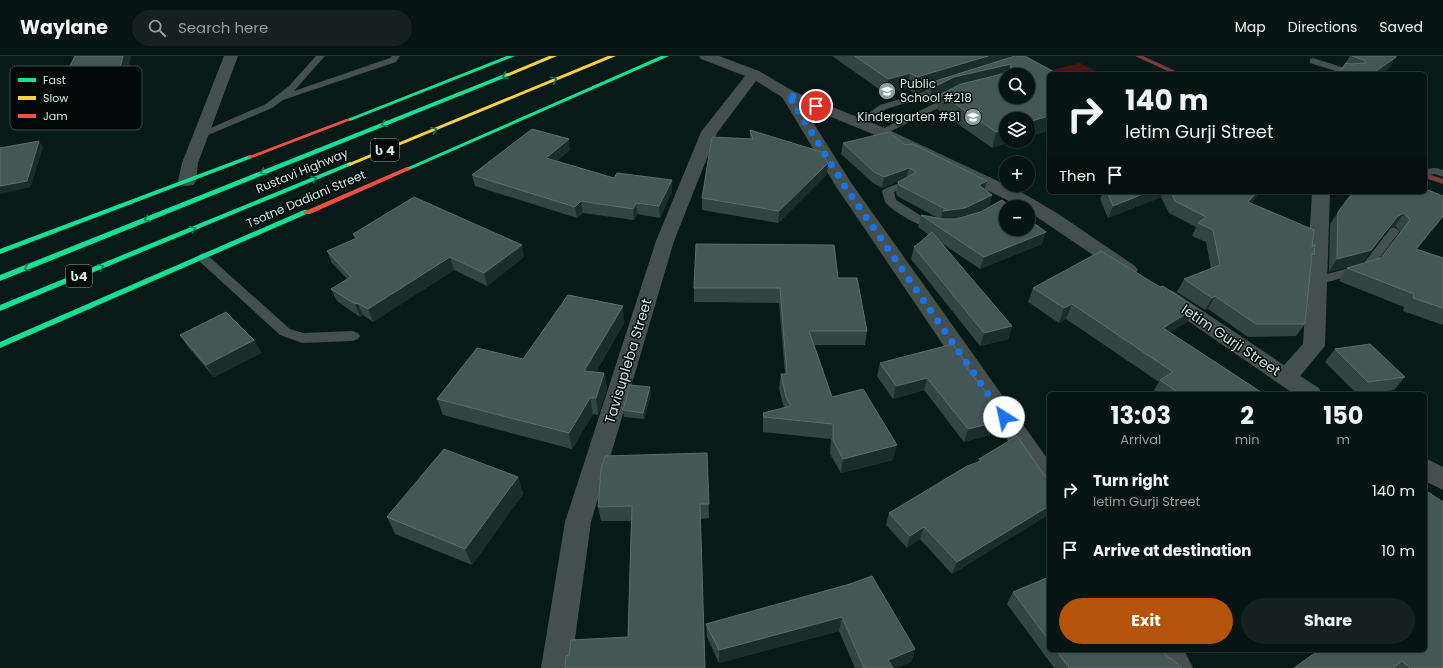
<!DOCTYPE html>
<meta charset="utf-8">
<style>
body{margin:0;font-family:Poppins,"Noto Sans Georgian",sans-serif;background:#142120;color:#f1f3f6;height:100vh;display:flex;flex-direction:column;font-size:15px;white-space:nowrap}
*{box-sizing:border-box;margin:0}
p{font-size:13px;color:#989e9f}
.icon{flex:none;width:22px;height:22px;fill:none;stroke:currentColor;stroke-width:2;stroke-linecap:round;stroke-linejoin:round}
.map{position:relative;flex:1;overflow:hidden}
.side{position:absolute;left:1047px;top:336px;width:380px;height:260px;display:flex;flex-direction:column;background:#061412;border-radius:6px;box-shadow:0 1px 3px #0004,0 0 0 1px #273332}
.side>*{flex:none}
.hud{position:absolute;left:1047px;top:16px;width:380px;height:122px;border-radius:6px;box-shadow:0 1px 3px #0004,0 0 0 1px #273332;background:#061412;color:#f1f3f6;overflow:hidden}
.fabs{position:absolute;left:999px;top:12px;display:grid;gap:8px}
.fabs a{display:grid;place-items:center;width:36px;height:36px;border-radius:50%;background:#061412;box-shadow:0 1px 3px #0004,0 0 0 1px #273332;font-size:20px}
.pin{position:absolute;display:grid;place-items:center;width:34px;height:34px;color:#fff;margin:-17px;border:2px solid #fff;border-radius:50%;box-shadow:0 1px 4px #0007}
.me{position:absolute;width:44px;margin:-22px;rotate:325deg;stroke-linejoin:round;filter:drop-shadow(0 0 3px #0008)}
.turn{display:flex;align-items:center;gap:14px;height:84px;padding:0 12px;font-size:18px}
.turn .icon{width:52px;height:52px;stroke-width:2.5}
.turn b{display:block;font-size:28px;line-height:34px}
.then{display:flex;align-items:center;height:38px;padding:0 12px;background:#0003;gap:8px;font-size:15px}
.eta{display:flex;justify-content:space-evenly;align-items:center;height:68px;text-align:center}
.eta b{font-size:24px;font-weight:700;line-height:28px}
.button{display:flex;gap:8px;margin-top:auto;padding:8px 12px}
.button a{flex:1;height:46px;border-radius:24px;background:#b45309;color:#fff;font-size:16px;font-weight:700;line-height:46px;text-align:center}
.button a+a{background:#142120;color:#f1f3f6}
ul{padding:0;list-style:none}
li{display:flex;align-items:center;gap:12px;height:60px;padding:0 12px}
li div{flex:1}
li b{display:block;font-size:15px}
li em{font-style:normal}
header{display:flex;align-items:center;gap:24px;box-sizing:border-box;height:56px;padding:0 20px;background:#061412;border-bottom:1px solid #273332}
header strong{font-size:19px}
nav{display:flex;gap:22px;margin-inline-start:auto;font-size:14px}
.search{width:280px;height:36px;background:#142120;display:flex;align-items:center;gap:10px;box-sizing:border-box;padding:0 14px;border-radius:22px;color:#989e9f;font-size:15px}
.map>svg:first-child{display:block}
.green{fill:#461715}
.lines{fill:none;stroke-linecap:round;stroke-linejoin:round}
.stream{fill:#753c38;fill-rule:evenodd}
.lane{fill:#44504e;fill-rule:evenodd}
.street{fill:#44504e;fill-rule:evenodd}
.fast{fill:#16e098;fill-rule:evenodd}
.slow{fill:#ffcf43;fill-rule:evenodd}
.jam{fill:#f24e42;fill-rule:evenodd}
.wall{fill:#334543}
.shaded-wall{fill:#1b2d2b}
.building{fill:#445755;stroke:#5b6e6c;fill-rule:evenodd}
.oneway{stroke:#0c7f57}
.route{stroke:#1a73e8;stroke-width:7;stroke-dasharray:0 12.6}
.labels{text-anchor:middle;stroke-width:3;stroke-linejoin:round;paint-order:stroke}
.far-poi-label{font-size:12px;fill:#d3eae7;stroke:#000908;text-anchor:start}
.far-street-label{font-size:12px;fill:#d3eae7;stroke:#000908}
.shield{fill:#000908;stroke:#94a6a4;stroke-width:1}
.shield-label{font-size:13px;font-weight:bold;fill:#d3eae7}
.street-label{font-size:14px;fill:#d3eae7;stroke:#000908}
.key{fill:#000908;stroke:#3f4c4b;stroke-width:1}
.key-label{font-size:11px;fill:#d3eae7}
</style>
<header>
<strong>Waylane</strong>
<div class="search"><svg class="icon" aria-label="search" viewBox="0 0 24 24"><circle cx="10" cy="10" r="6"/><path d="M15 15l6 6"/></svg>Search here</div>
<nav><a>Map</a><a>Directions</a><a>Saved</a></nav>
</header>
<div class="map">
<svg width="1443" height="612" viewBox="0 0 1443 612">
<rect width="100%" height="100%" fill="#081a18"/>
<path class="green" d="M1080,7L1101,18H1049L1045,16Z"/>
<g class="lines">
<path class="stream" d="M1135,0H1143L1182,18H1174Z
M1425,117L1443,123V128L1425,122Z"/>
<path class="lane" d="M316,0H325L294,35L390,2L392,0H400L396,6L283,44L272,52L206,80L202,81L197,78L266,48L289,30Z
M1313,2L1357,16L1358,18H1345L1310,7V3Z
M943,30L946,31V35L886,53L862,70H856L854,68L880,49Z
M956,37L961,40L959,42L885,78L881,79L876,76Z
M1436,112L1443,114V121L1435,118L1425,119V113Z
M907,124L912,127L894,136L896,144L931,166L941,169L943,171L941,173C929,177 893,156 885,146L882,135L884,133Z
M1394,171L1400,175L1371,214L1317,229L1313,228L1311,225L1313,222L1363,208L1390,173Z
M202,197L206,198L290,273L303,277L353,275L358,277L360,280L358,283L353,285L302,287L280,279L198,204L196,201Z"/>
<path class="street" d="M224,0H238L198,107L196,125L193,129L187,130L181,129L178,125L182,107Z
M699,0H719L759,15L793,35L887,73L1021,136L1057,157L1135,210L1138,214L1135,218L1128,220L1121,218L1028,155V151H1021L875,79L802,49L852,128L1049,405V435L1040,432L835,129L782,41L756,25L717,77L674,185L591,466L571,612H541L565,466L656,185L701,76L745,20L701,3Z
M1312,136H1330L1325,290L1300,320L1319,332L1322,338H1294L1159,245L1156,240L1159,235L1166,233L1173,235L1284,309L1303,288Z
M1425,402L1443,411V434L1425,425Z
M1151,594H1184L1193,612H1161Z"/>
<path class="fast" d="M507,0H515L350,65L345,64Z
M661,0H669L409,114L407,115L404,113Z
M507,17L509,18V20L0,225V219Z
M250,99L252,100V102L0,198V193Z
M350,106L353,108L352,109L0,255V249Z
M304,154H310L311,156L0,292V286Z"/>
<path class="slow" d="M549,0H557L509,20L504,19Z
M608,0H616L352,109L350,110L347,108Z"/>
<path class="jam" d="M346,63L351,64L252,102H248L247,101Z
M407,111L410,113L409,114L310,158H304L303,156Z"/>
</g>
<path class="wall" d="M832,0H1010V2L1049,18V74L1028,81V63L992,92L937,53L940,42L929,47L923,43L925,34L914,37L907,32L886,38Z
M1350,0H1396L1389,12L1381,18H1339Z
M750,74L827,118L778,167L702,154V142L750,83Z
M843,87L905,89L987,125L984,133L992,139L989,150L973,158L1042,188L980,213L940,186L1012,270L1008,283L980,290L911,203L914,191L929,179L918,171L921,159L938,162L897,140L896,137L898,126L882,132L873,127L841,98Z
M570,94L557,105L614,122L672,136L660,162L637,158L634,164L583,157L577,162L475,130L472,119Z
M1103,136H1260L1251,147L1312,191L1314,199L1311,204L1305,268L1296,280L1248,281L1208,253L1205,254L1177,236L1184,223L1211,213L1206,186L1192,180L1196,171L1169,157L1161,141L1108,162L1100,143Z
M1353,136L1443,161L1417,193L1443,202V269L1403,255L1404,251L1339,225L1347,212L1381,202L1401,176L1395,170L1389,172L1362,207L1329,216L1330,168L1338,156Z
M353,178L524,201L487,230L454,214L373,266L363,259L360,261L337,245L331,233L347,223L332,207L327,195L355,183Z
M838,222L867,275L865,289H814L832,341L893,404L841,417L830,398L831,383L763,376V357L784,352L779,333L781,318H785L779,247L694,246V232Z
M1160,231L1195,252L1187,266L1170,276L1264,338H1152L1159,326L1066,263L1059,267L1028,246L1033,232Z
M624,267L596,316L604,317L607,333L598,359L593,358L572,393L443,359L437,343Z
M180,279L254,284L261,297L214,321L188,291Z
M1335,293L1405,321L1394,334L1363,338H1357L1325,306Z
M880,307L968,314L1005,364L1000,376L964,386L924,334L893,343L877,320Z
M651,337L644,363L624,361L623,354Z
M707,397L709,462L700,463L628,581L631,465H601L598,451Z
M979,403L1049,422V458L952,518L920,483L907,492L886,469L889,457L978,406Z
M518,421L523,438L472,509L395,478L387,461Z
M1049,521V594H1162L1169,602L1182,612H1054L1007,548L1013,536Z
M850,528L915,593L911,606L896,612H855L839,575L719,607L707,581L706,568Z
M1425,594L1443,612H1294Z"/>
<path class="shaded-wall" d="M123,0H131L125,27L69,36L62,25Z
M988,0H1010L1008,8H1011L1008,19L941,38L940,42L929,47L932,32L926,28L925,34L914,37L917,21Z
M1396,1L1389,12L1381,18H1372Z
M910,17L907,32L886,38L888,23Z
M1049,60V74L1028,81V66Z
M1006,73V85H1014L992,92L996,76Z
M569,83L570,94L548,113L546,102Z
M39,85L43,91L31,131L0,138V130Z
M828,107L827,118L778,167L779,155Z
M909,112L906,123L882,132L884,121Z
M672,124V136L660,162L659,150Z
M987,125L984,136L979,129Z
M1148,136H1163L1161,141L1108,162L1113,150Z
M1257,136H1260L1241,158L1248,146Z
M992,139L989,150L962,164L940,166L943,155L965,152Z
M581,145L583,157L577,162L575,151Z
M636,147L637,158L634,164L633,153Z
M1404,157L1395,170L1389,172L1362,207L1329,216L1337,203L1398,160Z
M1443,160V161L1407,205L1416,193Z
M1046,176L1042,188L980,213L984,201Z
M522,189L524,201L487,230L484,217Z
M450,201L454,214L373,266L368,253Z
M1215,240L1208,253L1205,254L1212,242Z
M357,247L363,259L360,261L355,248Z
M1072,248L1066,263L1059,267L1064,252Z
M623,250L624,267L587,331L584,315Z
M1195,252L1187,266L1155,286L1163,272Z
M1012,270L1008,283L980,290L984,277Z
M254,284L261,297L214,321L206,309Z
M604,317L607,333L598,359L596,342Z
M927,322L924,334L893,343L896,330Z
M650,331L651,337L644,363L643,357Z
M590,342L593,358L572,393L569,377Z
M1005,364L1000,376L964,386L968,373Z
M897,389L893,404L841,417L843,403Z
M518,421L523,438L472,509L465,493Z
M1049,450V458L952,518L957,506Z
M924,471L920,483L907,492L910,480Z
M842,561L839,575L719,607V594Z
M915,593L911,606L896,612H886L888,604Z"/>
<path class="building" d="M75,0H123L119,16L62,25Z
M855,0H988L917,21L910,17L888,23Z
M1015,0H1025L1058,18H1049V60L1028,66V63H1006V73L996,76L941,38L961,28L1010,16L1011,8L954,21L932,32L926,28ZM1006,19H1028V41H1006Z
M1352,0H1396V1L1372,18H1348L1340,15L1346,7L1351,8L1366,7L1364,4Z
M532,73L569,83L546,102L614,122L617,117L672,124L659,150L636,147L633,153L581,145L575,151L472,119Z
M750,74L822,96L828,107L779,155L702,142L712,81L753,83Z
M889,76L905,89L913,88L987,125L979,129L992,139L965,152L943,155L947,154L899,129L898,126L915,117V115L909,112L884,121L874,116L843,87Z
M39,85L27,125L0,130V92Z
M1425,133L1443,140V160L1416,193L1443,202V252L1413,242L1414,238L1347,212L1381,202L1410,164L1404,157L1398,160L1371,194L1337,203L1338,156L1353,136H1425Z
M1107,136H1148L1113,150Z
M1171,136H1257L1248,146L1314,174L1312,191L1315,188L1314,199L1312,198L1305,268H1256L1215,240L1212,242L1184,223L1220,209L1213,174L1198,167L1206,161L1175,145Z
M414,141L522,189L484,217L450,201L368,253L357,247L355,248L331,233L351,221L327,195L357,182L353,178Z
M1002,144L1011,151H1006V173H1028V163L1046,176L984,201L921,159L943,163H956L980,156Z
M932,176L1012,270L984,277L914,191Z
M696,188L834,189L838,222H857L867,275H809L832,341L863,333L897,389L843,403L833,384V368L764,361L763,357L791,350L786,341L781,318H787L780,232H694Z
M1101,195L1160,231L1163,230L1195,252L1163,272L1264,338H1180L1160,324L1173,316L1072,248L1064,252L1033,232Z
M568,239L623,250L584,315L604,317L596,342H590L569,377L437,343L477,292L523,303Z
M226,256L254,284L206,309L180,279Z
M953,288L969,311H966L986,336L1005,364L968,373L927,322L896,330L880,307Z
M1370,288L1405,321L1368,326L1335,293Z
M630,329L650,331L643,357L623,354Z
M1017,380L1045,420L1049,422V450L957,506L924,471L910,480L889,457L967,410L981,405L979,403Z
M444,393L518,421L465,493L387,461Z
M707,397L709,448H700L705,612H565L566,600L569,599L571,584L628,581L632,450L598,451L601,413L605,400Z
M1425,434L1443,446V612H1410L1402,605L1393,612H1294L1319,594H1425Z
M872,520L915,593L888,604L893,612H864L842,561L719,594L706,568L850,528Z
M1049,521V585L1013,536Z
M1056,594H1162L1169,602L1172,603L1182,612H1069Z"/>
<defs><path id="oneway-chevron" d="M-2-3.5L2.5 0L-2 3.5" fill="none" stroke-width="1.6" stroke-linecap="round" stroke-linejoin="round"/></defs>
<g class="oneway">
<use href="#oneway-chevron" transform="translate(505 20) rotate(158)"/>
<use href="#oneway-chevron" transform="translate(554 24) rotate(-22)"/>
<use href="#oneway-chevron" transform="translate(384 68) rotate(158)"/>
<use href="#oneway-chevron" transform="translate(434 74) rotate(-22)"/>
<use href="#oneway-chevron" transform="translate(263 116) rotate(158)"/>
<use href="#oneway-chevron" transform="translate(314 123) rotate(-22)"/>
<use href="#oneway-chevron" transform="translate(147 163) rotate(157)"/>
<use href="#oneway-chevron" transform="translate(193 173) rotate(-22)"/>
<use href="#oneway-chevron" transform="translate(101 211) rotate(-22)"/>
<use href="#oneway-chevron" transform="translate(27 212) rotate(159)"/>
</g>
<g class="lines">
<path class="route" d="M816,50L788,38L844,129L1004,361"/>
</g>
<defs>
<symbol id="school-disc" viewBox="-11 -11 22 22"><circle r="9.5" fill="#8ca19f" stroke="#000908"/><path d="M0-5L7-2L0 1L-7-2ZM-4 1L0 2.5L4 1V4Q0 6-4 4Z" fill="#fff"/></symbol>
</defs>
<g fill-rule="evenodd">
<use href="#school-disc" x="877" y="25" width="20" height="20"/>
<use href="#school-disc" x="963" y="51" width="20" height="20"/>
</g>
<g class="labels">
<g class="far-poi-label">
<text x="900" y="32">Public<tspan x="900" dy="14">School #218</tspan></text>
<text x="960" y="65" text-anchor="end">Kindergarten #81</text>
</g>
<g class="far-street-label">
<text transform="translate(302 115) rotate(-22)" y="4">Rustavi Highway</text>
<text transform="translate(306 143) rotate(-23)" y="4">Tsotne Dadiani Street</text>
</g>
<g class="shield">
<rect x="371" y="83" width="28" height="22" rx="3"/>
<rect x="66" y="209" width="26" height="22" rx="3"/>
</g>
<g class="shield-label">
<text x="385" y="99">ს 4</text>
<text x="79" y="225">ს4</text>
</g>
<g class="street-label">
<text transform="translate(1231 284) rotate(34)" y="5">Ietim Gurji Street</text>
<text transform="translate(628 305) rotate(-73)" y="5">Tavisupleba Street</text>
</g>
</g>
<rect x="10" y="10" width="132" height="64" rx="6" class="key"/>
<rect x="18" y="22" width="18" height="4" fill="#16e098"/>
<rect x="18" y="40" width="18" height="4" fill="#ffcf43"/>
<rect x="18" y="58" width="18" height="4" fill="#f24e42"/>
<g class="key-label">
<text x="43" y="28">Fast</text>
<text x="43" y="46">Slow</text>
<text x="43" y="64">Jam</text>
</g>
</svg>
<div class="fabs">
<a><svg class="icon" aria-label="search" viewBox="0 0 24 24"><circle cx="10" cy="10" r="6"/><path d="M15 15l6 6"/></svg></a>
<a><svg class="icon" aria-label="layers" viewBox="0 0 24 24"><path d="M12 4l9 5-9 5-9-5zM3 14l9 5 9-5"/></svg></a>
<a>+</a>
<a>−</a>
</div>
<div class="pin" style="left:816px;top:50px;background:#d93025"><svg class="icon" aria-label="arrive" viewBox="0 0 24 24"><path d="M6 21V4h12l-3 4 3 4H6"/></svg></div>
<svg class="me" style="left:1004px;top:361px" viewBox="-20 -20 40 40"><circle r="19" fill="#fff"/><path d="M0-13L10 11 0 6-10 11z" fill="#1a73e8"/></svg>
<div class="hud">
<div class="turn"><svg class="icon" aria-label="right" viewBox="0 0 24 24"><path d="M7 20v-9h11M14 6l5 5-5 5"/></svg><div><b>140 m</b>Ietim Gurji Street</div></div>
<div class="then">Then<svg class="icon" aria-label="arrive" viewBox="0 0 24 24"><path d="M6 21V4h12l-3 4 3 4H6"/></svg></div>
</div>
<section class="side">
<div class="eta">
<div><b>13:03</b><p>Arrival</p></div>
<div><b>2</b><p>min</p></div>
<div><b>150</b><p>m</p></div>
</div>
<ul>
<li><svg class="icon" aria-label="right" viewBox="0 0 24 24"><path d="M7 20v-9h11M14 6l5 5-5 5"/></svg><div><b>Turn right</b><p>Ietim Gurji Street</p></div><em>140 m</em></li>
<li><svg class="icon" aria-label="arrive" viewBox="0 0 24 24"><path d="M6 21V4h12l-3 4 3 4H6"/></svg><div><b>Arrive at destination</b></div><em>10 m</em></li>
</ul>
<div class="button"><a>Exit</a><a>Share</a></div>
</section>
</div>
